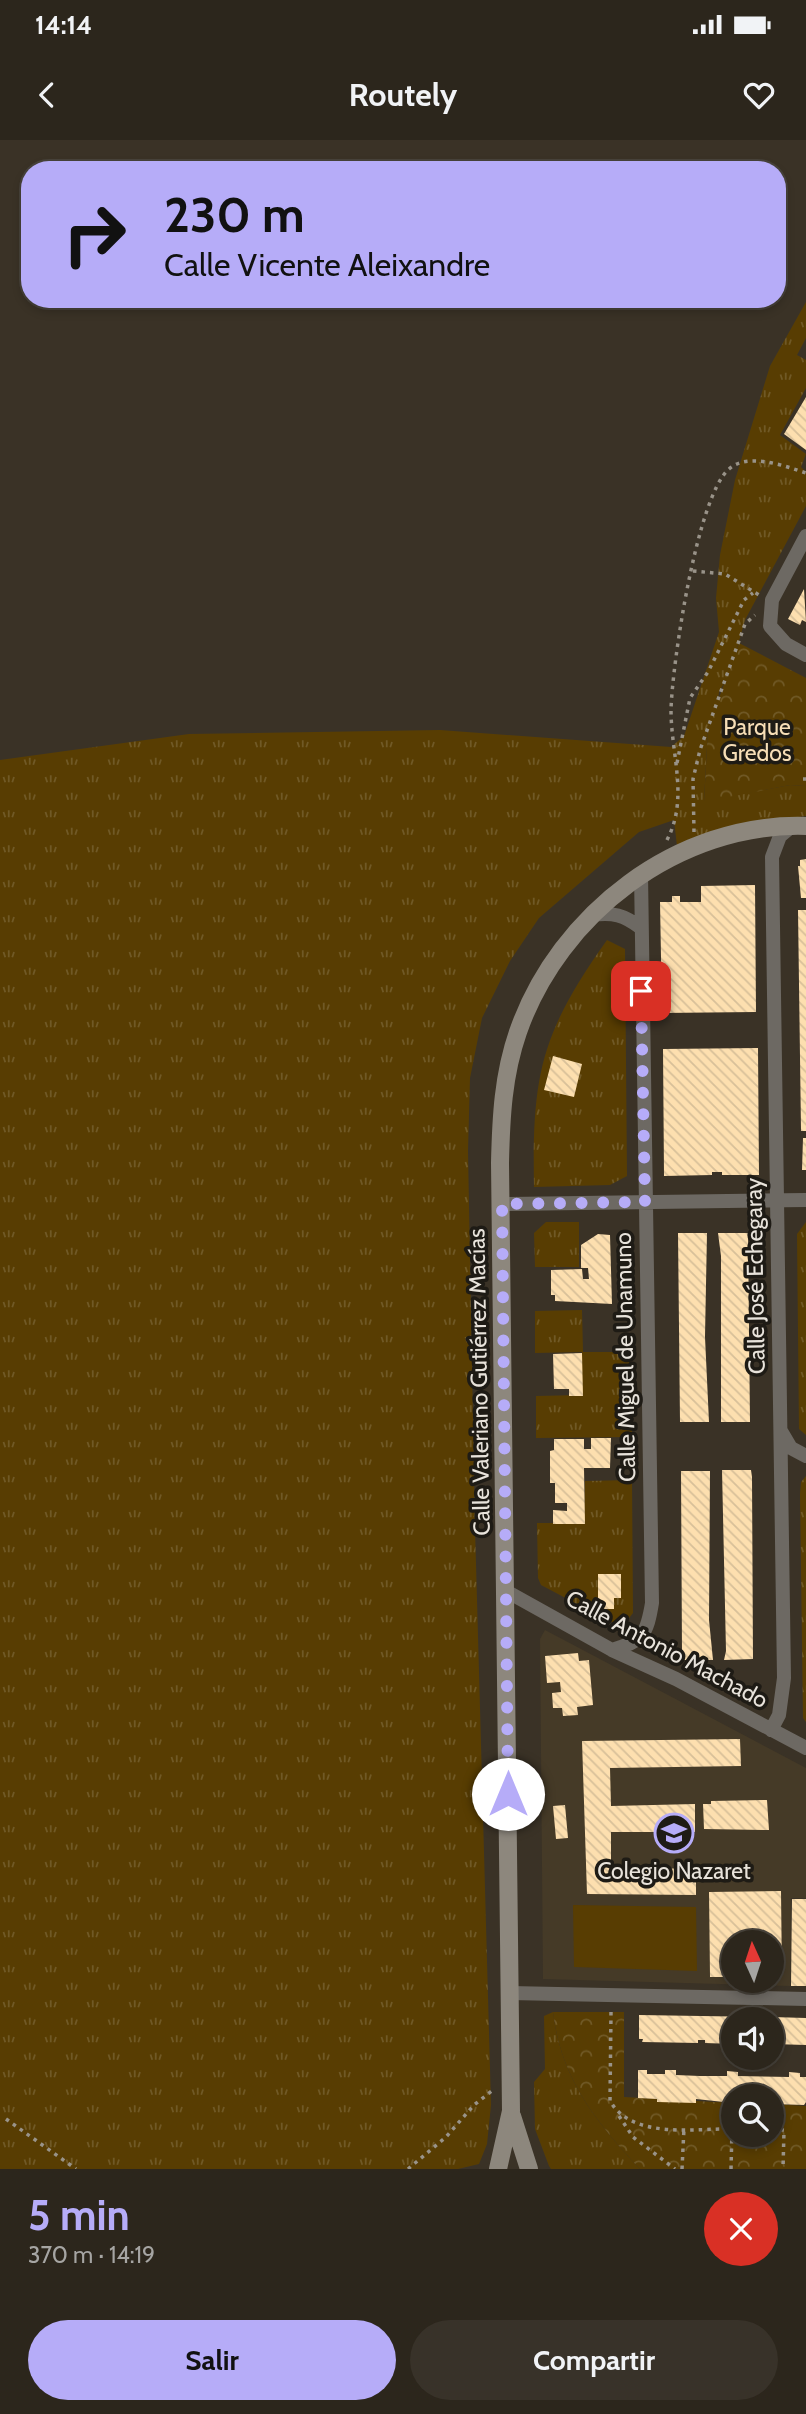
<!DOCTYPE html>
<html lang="es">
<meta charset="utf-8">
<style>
body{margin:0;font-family:Cabin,sans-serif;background:#383229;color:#f1f3f6;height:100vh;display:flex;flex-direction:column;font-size:26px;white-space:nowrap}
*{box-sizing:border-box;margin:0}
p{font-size:23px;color:#a6a5a3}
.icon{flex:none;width:38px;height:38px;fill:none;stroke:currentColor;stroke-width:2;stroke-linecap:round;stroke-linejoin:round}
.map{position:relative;height:2029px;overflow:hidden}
.side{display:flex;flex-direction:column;background:#2c261c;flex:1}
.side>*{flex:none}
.top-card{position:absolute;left:21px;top:21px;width:765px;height:147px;border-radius:28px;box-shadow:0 4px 10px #0003,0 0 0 2px #48433b;background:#b6acf8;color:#111;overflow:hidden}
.needle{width:46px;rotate:357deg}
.tools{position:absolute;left:721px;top:1790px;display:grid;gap:14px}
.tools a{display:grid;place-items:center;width:63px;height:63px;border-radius:50%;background:#2c261c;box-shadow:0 4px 10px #0003,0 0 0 2px #48433b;font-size:35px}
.pin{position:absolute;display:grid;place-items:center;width:60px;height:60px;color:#fff;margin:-30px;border-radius:14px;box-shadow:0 4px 10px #0006}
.me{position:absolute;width:77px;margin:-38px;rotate:0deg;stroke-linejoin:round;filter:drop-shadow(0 0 5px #0008)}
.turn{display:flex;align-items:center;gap:24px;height:147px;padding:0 28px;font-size:32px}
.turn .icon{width:91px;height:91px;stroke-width:2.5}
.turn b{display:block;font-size:49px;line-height:60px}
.round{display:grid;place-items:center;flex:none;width:74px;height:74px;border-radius:37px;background:#383229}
.headline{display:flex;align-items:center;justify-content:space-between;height:119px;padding:0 28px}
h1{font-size:42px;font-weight:700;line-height:52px;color:#b6acf8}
.cta{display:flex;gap:14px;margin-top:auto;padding:14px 28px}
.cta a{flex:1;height:80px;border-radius:42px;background:#b6acf8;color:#111;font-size:28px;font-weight:700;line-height:80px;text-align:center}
.cta a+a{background:#383229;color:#f1f3f6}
.status{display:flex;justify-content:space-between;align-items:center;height:49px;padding:0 35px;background:#2c261c;direction:ltr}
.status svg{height:19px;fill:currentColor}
header{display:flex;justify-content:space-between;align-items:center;height:91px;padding:0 28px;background:#2c261c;font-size:32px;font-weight:700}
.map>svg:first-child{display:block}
.built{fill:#453a27;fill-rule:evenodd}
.grass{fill:url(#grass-tufts)}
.park{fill:url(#park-crowns)}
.pitch{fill:#583d02}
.building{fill:url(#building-back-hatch)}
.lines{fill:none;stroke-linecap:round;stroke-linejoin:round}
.path{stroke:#999389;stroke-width:3.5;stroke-dasharray:3.5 5;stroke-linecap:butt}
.minor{stroke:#6d6963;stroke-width:14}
.secondary{stroke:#8d877d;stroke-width:18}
.route{stroke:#b6acf8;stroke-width:12;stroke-dasharray:0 21.6}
.labels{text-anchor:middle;stroke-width:7;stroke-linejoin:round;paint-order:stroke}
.park-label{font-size:23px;fill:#f7deb6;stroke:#1e1b15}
.street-label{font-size:23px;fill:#e8e3db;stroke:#1e1b15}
.poi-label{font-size:23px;fill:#e8e3db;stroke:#1e1b15}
</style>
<div class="status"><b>14:14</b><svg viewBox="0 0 49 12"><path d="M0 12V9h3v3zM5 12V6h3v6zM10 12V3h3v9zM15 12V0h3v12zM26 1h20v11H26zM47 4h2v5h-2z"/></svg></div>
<header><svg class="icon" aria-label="back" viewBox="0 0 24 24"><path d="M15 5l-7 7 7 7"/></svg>Routely<svg class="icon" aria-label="heart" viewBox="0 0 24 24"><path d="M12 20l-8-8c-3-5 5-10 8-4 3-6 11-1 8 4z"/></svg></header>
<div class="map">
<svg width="806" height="2029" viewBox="0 0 806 2029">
<defs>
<pattern id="grass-tufts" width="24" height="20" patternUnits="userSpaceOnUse" patternTransform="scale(1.75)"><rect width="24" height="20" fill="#583d02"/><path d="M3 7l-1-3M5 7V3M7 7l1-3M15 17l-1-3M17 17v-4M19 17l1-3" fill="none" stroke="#705926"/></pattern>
<pattern id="park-crowns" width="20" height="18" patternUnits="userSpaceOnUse" patternTransform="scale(1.75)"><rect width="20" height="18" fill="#583d02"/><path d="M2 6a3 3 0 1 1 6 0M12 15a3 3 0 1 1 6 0" fill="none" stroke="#705926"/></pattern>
<pattern id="building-back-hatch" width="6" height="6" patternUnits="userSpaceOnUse" patternTransform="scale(1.75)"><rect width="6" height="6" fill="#fddfaf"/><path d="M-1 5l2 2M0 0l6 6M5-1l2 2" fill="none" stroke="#d8c099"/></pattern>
</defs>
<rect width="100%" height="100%" fill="#3a3226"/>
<path class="built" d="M545,1490L806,1628V1758H791L790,1846L543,1839L540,1499ZM733,1802H772V1841H733Z"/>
<path class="grass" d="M806,162V198L797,215L806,220V248L780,295L806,314L801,327L806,332V366L745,480L730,533L719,552L717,570L708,588L704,661L790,645L806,646V676L736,686L677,706L674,680L639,692L539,778L510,821L482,878L470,938L468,1011L475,1388L491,1965L487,2004L479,2024L458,2029H0V620L189,594L440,590L671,607L684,596L719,492L716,458L720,415L735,340L770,226Z
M607,800L625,809L627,1036L610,1045L534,1047C532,934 541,893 607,800Z
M546,1082H579V1127H535L534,1093Z
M806,1082V1295L799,1289L797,1094Z
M582,1170L583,1212H630L632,1297L536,1298V1256L582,1255V1212L535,1213V1171Z
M806,1336V1582L803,1578L800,1354L801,1342Z
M632,1340L633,1473L626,1482H611L541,1445L538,1438L537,1383H584L585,1341Z
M553,1872C561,1939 596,1982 640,2029H551L549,2026L535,1989L534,1942L545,1929L544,1876Z"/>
<path class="park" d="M739,503L806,538V646L790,645L704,662L708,588Z
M553,1872H624V1957L733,1963V1995H772V1964L806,1966V2029H640C596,1982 561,1939 553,1872Z"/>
<path class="pitch" d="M573,1765L696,1767L697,1831L574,1827Z"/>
<path class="building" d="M806,257V310L784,294Z
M804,449L806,482L802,480L800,485L788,479Z
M806,719V758H801L798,726H800V720Z
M755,745L756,872L662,873L660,762H672V756H680V762H701V746Z
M798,770H806V991H801Z
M758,908L759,1035H722V1032H712V1035L664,1036L663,909Z
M553,916L582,924L574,957L544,950Z
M803,998H806V1030H802Z
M678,1093H707L705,1197L709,1282H680Z
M718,1093H748L750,1282H721V1116Z
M598,1094L610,1095L612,1164L555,1161V1155H551V1130L582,1129L583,1139H589L588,1128H581V1105Z
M582,1213L583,1256H569V1249H554L553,1214Z
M591,1298H611L610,1328H584L585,1384H553V1370L567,1371V1363H555V1343H550V1311L554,1310V1299H584V1309H591Z
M722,1330H751L752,1337L753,1519L724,1520L726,1511Z
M681,1331H710L709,1480L713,1520H683L682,1514Z
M598,1434H621V1458H614V1469H598Z
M578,1513L579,1521L589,1520L593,1565L577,1567L578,1575L563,1576L562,1568H553L552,1553L561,1552L560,1542L547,1543L545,1516Z
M740,1599L741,1626L610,1628L611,1666L695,1664V1692H611V1730L696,1728V1755L587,1754L582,1601Z
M767,1660L769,1690L704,1689L703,1664H711V1661Z
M565,1665L568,1698L556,1699L553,1666Z
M781,1751L782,1836H772V1802H733V1837H710L709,1752Z
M792,1759H806V1846H791Z
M639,1875L766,1877V1880H733V1904L705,1903V1900H698V1903L642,1902L643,1899H639Z
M772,1877L806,1878V1905L772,1904Z
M638,1930H647V1934H665V1930H676V1935L700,1936H727V1931L738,1932V1936L789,1937V1932L800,1933V1937H806V1962L804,1965L772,1964V1956H733V1963L696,1959V1963L657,1962V1959L638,1958Z"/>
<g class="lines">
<path class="path" d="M693,431L725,434L759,455
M677,623L690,558L708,532L744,460L753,453
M803,639H806
M694,692L693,639L700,610L745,484L755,475
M667,700C689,658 671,615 671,570C672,525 697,356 729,329C748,312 785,326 806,333
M611,1872L610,1961C633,2000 694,1988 733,1989
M619,1976L633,1997L675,2029
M6,1979L76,2029
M772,1989L784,1990L783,2029
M408,2029L446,1997L474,1965L493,1950
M682,2029L684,1988
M731,2029L732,1989"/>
<path class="minor" d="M806,396L772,460L770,486L786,504L806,515
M592,775C613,772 624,775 641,788
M502,1064L806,1060
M781,1291L791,1308L806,1316
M506,1451L612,1510L676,1539L806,1608
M612,1510C643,1501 647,1494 652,1463L641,734
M771,1590L779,1575L784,1538L772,717L780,696L792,686
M510,1853L806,1859"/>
<path class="secondary" d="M512,1976L529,2029
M498,2029L511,1971L500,1023C501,978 503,935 518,892C559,774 678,682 806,686"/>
</g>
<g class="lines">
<path class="route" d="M508,1654L502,1064L645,1062L641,851"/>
</g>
<defs>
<symbol id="school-ring" viewBox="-11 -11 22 22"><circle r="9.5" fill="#1e1b15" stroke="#b6acf8" stroke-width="1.5"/><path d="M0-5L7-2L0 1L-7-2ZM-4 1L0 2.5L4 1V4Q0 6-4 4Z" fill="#b6acf8"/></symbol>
</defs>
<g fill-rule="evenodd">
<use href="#school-ring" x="652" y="1671" width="44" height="44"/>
</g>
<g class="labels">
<g class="park-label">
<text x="757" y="595">Parque<tspan x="757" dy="26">Gredos</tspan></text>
</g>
<g class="street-label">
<text transform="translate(755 1136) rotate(-91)" y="8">Calle José Echegaray</text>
<text transform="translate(625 1217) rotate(-91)" y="8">Calle Miguel de Unamuno</text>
<text transform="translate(479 1242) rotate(-91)" y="8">Calle Valeriano Gutiérrez Macías</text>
<text transform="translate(667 1509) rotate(28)" y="8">Calle Antonio Machado</text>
</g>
<g class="poi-label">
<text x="674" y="1739">Colegio Nazaret</text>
</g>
</g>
</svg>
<div class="tools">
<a><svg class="needle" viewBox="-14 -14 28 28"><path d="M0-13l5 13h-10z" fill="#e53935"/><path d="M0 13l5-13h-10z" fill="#a6a5a3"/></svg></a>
<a><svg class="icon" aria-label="sound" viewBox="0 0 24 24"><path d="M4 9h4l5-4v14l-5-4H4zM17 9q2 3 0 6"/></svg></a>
<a><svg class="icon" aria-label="search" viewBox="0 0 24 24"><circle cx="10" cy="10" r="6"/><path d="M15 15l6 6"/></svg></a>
</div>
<div class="pin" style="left:641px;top:851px;background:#d93025"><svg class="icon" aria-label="arrive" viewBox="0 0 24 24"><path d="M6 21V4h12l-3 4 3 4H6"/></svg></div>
<svg class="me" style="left:508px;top:1654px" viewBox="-20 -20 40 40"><circle r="19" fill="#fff"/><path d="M0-13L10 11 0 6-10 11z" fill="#b6acf8"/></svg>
<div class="top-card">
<div class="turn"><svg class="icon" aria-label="right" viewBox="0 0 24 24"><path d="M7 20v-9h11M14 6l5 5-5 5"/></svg><div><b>230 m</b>Calle Vicente Aleixandre</div></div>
</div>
</div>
<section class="side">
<div class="headline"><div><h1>5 min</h1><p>370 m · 14:19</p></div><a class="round" style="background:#d93025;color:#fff"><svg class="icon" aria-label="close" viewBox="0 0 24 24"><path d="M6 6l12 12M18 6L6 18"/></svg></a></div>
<div class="cta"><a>Salir</a><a>Compartir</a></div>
</section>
